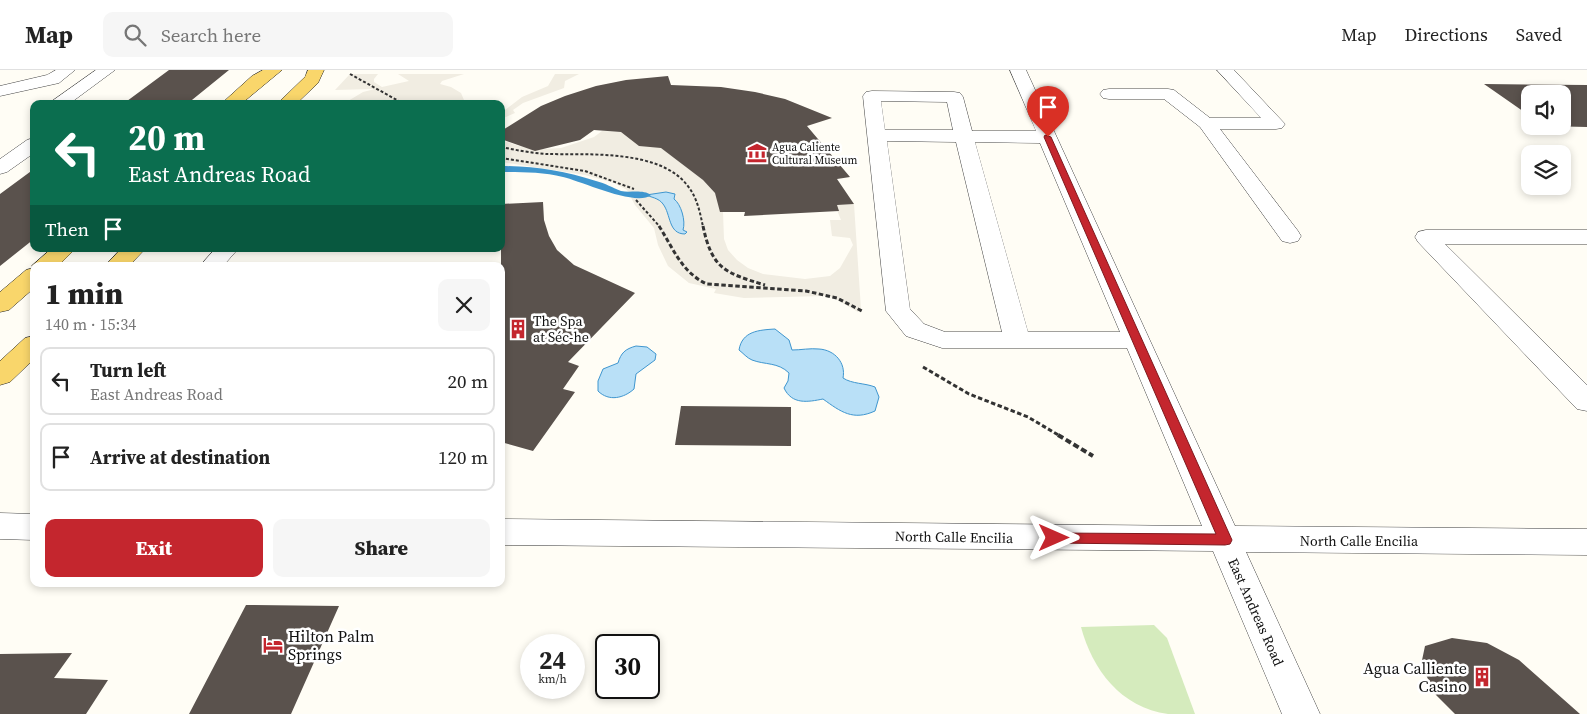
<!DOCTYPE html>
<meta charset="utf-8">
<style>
body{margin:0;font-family:"Source Serif 4",serif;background:#f6f6f6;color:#222;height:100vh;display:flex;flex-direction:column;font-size:19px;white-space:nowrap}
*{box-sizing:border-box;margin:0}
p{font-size:16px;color:#767676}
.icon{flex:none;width:28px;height:28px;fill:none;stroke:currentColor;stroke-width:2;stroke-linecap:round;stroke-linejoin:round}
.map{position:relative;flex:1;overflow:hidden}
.sheet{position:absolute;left:30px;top:192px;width:475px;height:325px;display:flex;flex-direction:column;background:#fff;border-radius:10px;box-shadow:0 2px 8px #0003}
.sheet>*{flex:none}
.top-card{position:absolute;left:30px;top:30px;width:475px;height:152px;border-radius:10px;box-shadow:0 2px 8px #0003;background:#0b6e4f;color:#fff;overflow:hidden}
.controls{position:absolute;left:1521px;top:15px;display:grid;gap:10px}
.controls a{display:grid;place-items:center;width:50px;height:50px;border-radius:10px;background:#fff;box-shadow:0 2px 8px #0003;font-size:25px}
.speed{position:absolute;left:520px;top:564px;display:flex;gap:10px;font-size:25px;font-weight:700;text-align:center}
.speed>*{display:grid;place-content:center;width:65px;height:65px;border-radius:50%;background:#fff;box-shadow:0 2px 8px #0003;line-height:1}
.speed small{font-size:12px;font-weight:400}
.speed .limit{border:2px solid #111;border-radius:8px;background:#fff;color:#111}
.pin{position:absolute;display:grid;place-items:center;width:42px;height:42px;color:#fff;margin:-51px -21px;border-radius:50% 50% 50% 0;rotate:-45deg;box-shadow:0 0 5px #0007}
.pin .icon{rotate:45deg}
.me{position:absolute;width:55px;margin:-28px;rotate:90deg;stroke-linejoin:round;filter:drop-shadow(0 0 4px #0008)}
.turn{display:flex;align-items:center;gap:18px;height:105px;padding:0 15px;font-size:22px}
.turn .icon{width:65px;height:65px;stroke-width:2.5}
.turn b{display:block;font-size:35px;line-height:42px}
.then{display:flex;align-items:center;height:48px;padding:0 15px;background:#0003;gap:10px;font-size:19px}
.round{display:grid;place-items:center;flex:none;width:52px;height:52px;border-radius:10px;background:#f6f6f6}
.headline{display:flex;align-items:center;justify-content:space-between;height:85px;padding:0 15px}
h1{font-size:30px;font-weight:800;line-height:38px}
.action{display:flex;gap:10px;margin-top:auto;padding:10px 15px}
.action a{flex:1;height:58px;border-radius:10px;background:#c4262e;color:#fff;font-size:20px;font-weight:800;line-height:58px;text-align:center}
.action a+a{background:#f6f6f6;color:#222}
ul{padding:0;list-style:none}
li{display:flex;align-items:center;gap:15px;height:68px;margin:0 10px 8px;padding:0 5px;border:2px solid #e0e0e0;border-radius:10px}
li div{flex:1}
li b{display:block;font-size:19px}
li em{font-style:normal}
header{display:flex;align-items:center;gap:30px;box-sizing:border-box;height:70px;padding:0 25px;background:#fff;border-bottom:1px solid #e0e0e0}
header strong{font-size:24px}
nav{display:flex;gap:28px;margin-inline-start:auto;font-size:18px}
.search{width:350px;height:45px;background:#f6f6f6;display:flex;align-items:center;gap:12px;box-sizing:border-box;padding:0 18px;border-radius:10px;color:#767676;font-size:19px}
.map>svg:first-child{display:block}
.green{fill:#d5ebbd}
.plaza{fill:#f1ede2}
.water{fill:#b9e0f7;stroke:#3f96cf}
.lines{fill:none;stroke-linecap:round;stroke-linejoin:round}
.stream{fill:#3f96cf;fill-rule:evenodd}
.building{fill:#5a524d}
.minor-casing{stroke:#444;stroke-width:1}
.major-casing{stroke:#222;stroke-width:1}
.path-far2{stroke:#333;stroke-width:2;stroke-dasharray:3 2;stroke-linecap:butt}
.path-far1{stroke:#333;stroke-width:3;stroke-dasharray:4.5 2.5;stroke-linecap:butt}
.path{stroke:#333;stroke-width:4;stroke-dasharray:6 3;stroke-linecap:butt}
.minor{fill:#fff;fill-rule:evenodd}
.major{fill:#f9d66b;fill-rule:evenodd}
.route{fill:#c4262e;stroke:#7f191e}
.labels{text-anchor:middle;stroke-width:5;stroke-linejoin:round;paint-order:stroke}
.far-poi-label{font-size:11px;fill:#111;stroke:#fff;text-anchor:start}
.poi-label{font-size:14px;fill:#111;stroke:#fff;text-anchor:start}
.street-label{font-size:14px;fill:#111;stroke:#fff}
.near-poi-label{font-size:16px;fill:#111;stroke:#fff;text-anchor:start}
</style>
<header>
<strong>Map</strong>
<div class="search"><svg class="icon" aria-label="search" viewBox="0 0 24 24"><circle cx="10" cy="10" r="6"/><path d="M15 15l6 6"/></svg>Search here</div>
<nav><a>Map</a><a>Directions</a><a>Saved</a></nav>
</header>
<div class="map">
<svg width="1587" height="644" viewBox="0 0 1587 644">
<rect width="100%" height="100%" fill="#fffdf5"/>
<path class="green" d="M1154,555L1167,568L1195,644C1186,644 1177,644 1168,644C1121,638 1092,599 1081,557Z"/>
<path class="plaza" d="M350,4H378L374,9V12L382,17L409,11L398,4H464L442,11L440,14L451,17L461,23L464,30L463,34H343L363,22L375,19L335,20Z
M555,4H579L565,11L564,18L523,33L513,40L515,43L501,49V43L522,27L548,16Z
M602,61L627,62L639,76L673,77L682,94L703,110L715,123L723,142L724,169L728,180L737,190L748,198L763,204L805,209L830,206L840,198L853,175L850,168L832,166L830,150H841L835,135L854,134L861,239L858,242L834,228L825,226L744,228L714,223L716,219L689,213L668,196L658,175L654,158L635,135L627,120L614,113L585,105L501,92V70L519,76L543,79L561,78L594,67Z"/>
<path class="water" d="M666,122L675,124L674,129C681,134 686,151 683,160L687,162L685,164C668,164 671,144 663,134C659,128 650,127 646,125Z
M775,259L789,270L792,280C801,280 810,278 819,279C835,280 846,293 843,308C852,314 865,313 875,317L879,327L875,341C853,351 841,342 823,329C808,332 792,335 784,318L788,311L789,303C778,292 765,295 752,290C747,288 743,283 739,280C742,261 759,260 775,259Z
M636,276L647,277L656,284L655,290L636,304L634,319C624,328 609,332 598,321V311L603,299L618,293C621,283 625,279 636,276Z"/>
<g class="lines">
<path class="stream" d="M501,96C534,96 565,101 596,111C605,113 613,118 621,121C630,123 643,119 651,125C636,137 581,111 563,107C543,102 521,102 501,102Z"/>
</g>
<path class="building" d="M169,0H229L187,34H123Z
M668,6L671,15L721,17L755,22L785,29L832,48L807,56L850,107L837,109L854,134L837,135L839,141L744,146L745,142H720L715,123L703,110L661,78L639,76L621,62L594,60L580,70L535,81L501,69V61L541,36L565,26L596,16L626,10Z
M1484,14L1587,15V57L1544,56H1562V24H1530V46Z
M34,99V169L0,196V124Z
M543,132L544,150L549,166L557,180L574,195L635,223L568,292L579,296L563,319L575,322L533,381L501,372V134Z
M681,336L791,337V376L675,375Z
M246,535L339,536L291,644H189Z
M1452,568L1487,573L1519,590L1580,644H1455L1436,625L1421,595L1425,576Z
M72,583L54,608L108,610L86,644H0V584Z"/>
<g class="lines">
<defs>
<path id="minor" d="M56,0H75L59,13L0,26V16L47,5Z
M96,0H115L69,34H48Z
M1010,0H1026L1235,456L1587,459V485L1246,482L1320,644H1282L1213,481L501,475V449L1202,456L1127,278H942L906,266L886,241L863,26L866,22L872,21L954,22L960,23L963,27L972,61H1036ZM881,31L947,32L953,60H885ZM887,71L956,72L1002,262H945L924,254L910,239ZM975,72L1040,73L1120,262H1028Z
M1217,0H1234L1285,54L1282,58L1276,59H1220L1298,161L1301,166L1298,171L1290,173L1282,171L1200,57L1164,29H1109L1103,28L1100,24L1103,20L1109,19H1168L1174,20L1210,48H1261Z
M34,68V83L7,102L0,104V89L27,70Z
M1426,160H1587V174H1445L1587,315V341L1577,339L1418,172L1415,167L1418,162Z
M215,179H238L223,196H200Z
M0,443L34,444V470L0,469Z"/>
<path id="major" d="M263,0H282L241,34H221L252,6Z
M308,0H324L318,13L296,34H277L305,7Z
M51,179H75L58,196H34V198L32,196Z
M121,179H145L129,196H105Z
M34,198V218L9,240L0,242V222L26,200Z
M34,266V289L10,312L0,315V291L25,268Z"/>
</defs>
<use href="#minor" class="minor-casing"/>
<use href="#major" class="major-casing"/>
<path class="path-far2" d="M350,4L404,34
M501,77C516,80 531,83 546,84C587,85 659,79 687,115C697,127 700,142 703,157
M501,88L585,101L634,119
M636,130L660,157"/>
<path class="path-far1" d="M659,156C673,178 682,203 707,214L806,221L837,228L862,241
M703,156C712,199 725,203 765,215
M923,297L969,324L1028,347L1060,366"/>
<path class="path" d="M1058,365L1093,386"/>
<use href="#minor" class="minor"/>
<use href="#major" class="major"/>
</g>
<path class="route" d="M1045,65L1051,67L1232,470L1230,474L1225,475L1054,473L1049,472L1047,468L1049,464L1054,463L1216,464L1044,67Z"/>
<defs>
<symbol id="museum-bare" viewBox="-9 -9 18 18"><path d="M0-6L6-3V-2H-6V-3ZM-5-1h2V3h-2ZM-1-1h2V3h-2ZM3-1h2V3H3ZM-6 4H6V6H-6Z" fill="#c4262e" stroke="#fff" stroke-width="2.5" paint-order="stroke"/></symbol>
<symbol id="building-bare" viewBox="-9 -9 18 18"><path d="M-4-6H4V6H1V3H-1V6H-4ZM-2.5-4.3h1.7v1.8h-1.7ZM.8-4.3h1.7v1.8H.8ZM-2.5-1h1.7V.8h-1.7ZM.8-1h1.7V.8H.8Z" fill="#c4262e" stroke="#fff" stroke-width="2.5" paint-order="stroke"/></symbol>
<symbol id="hotel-bare" viewBox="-9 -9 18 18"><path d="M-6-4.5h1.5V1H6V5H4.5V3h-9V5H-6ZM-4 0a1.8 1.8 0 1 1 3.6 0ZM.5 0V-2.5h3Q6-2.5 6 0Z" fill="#c4262e" stroke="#fff" stroke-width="2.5" paint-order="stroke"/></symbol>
</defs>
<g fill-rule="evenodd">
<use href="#museum-bare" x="743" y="69" width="28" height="28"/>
<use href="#building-bare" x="504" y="245" width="28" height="28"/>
<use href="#hotel-bare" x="259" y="561" width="28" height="28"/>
<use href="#building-bare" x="1468" y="593" width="28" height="28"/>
</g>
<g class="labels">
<g class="far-poi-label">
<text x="772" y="81">Agua Caliente<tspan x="772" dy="13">Cultural Museum</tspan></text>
</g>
<g class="poi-label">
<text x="533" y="256">The Spa<tspan x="533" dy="16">at Séc-he</tspan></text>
</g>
<g class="street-label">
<text transform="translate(954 467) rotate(1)" y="5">North Calle Encilia</text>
<text x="1359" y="476">North Calle Encilia</text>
<text transform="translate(1256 542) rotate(66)" y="5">East Andreas Road</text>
</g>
<g class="near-poi-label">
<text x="288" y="572">Hilton Palm<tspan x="288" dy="18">Springs</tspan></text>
<text x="1467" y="604" text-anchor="end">Agua Calliente<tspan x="1467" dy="18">Casino</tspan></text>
</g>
</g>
</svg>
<div class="controls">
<a><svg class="icon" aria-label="sound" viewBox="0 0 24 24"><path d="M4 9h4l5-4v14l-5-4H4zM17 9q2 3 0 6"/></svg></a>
<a><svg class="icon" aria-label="layers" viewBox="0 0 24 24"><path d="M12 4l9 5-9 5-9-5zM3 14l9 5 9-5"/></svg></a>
</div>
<div class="speed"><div>24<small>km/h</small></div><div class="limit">30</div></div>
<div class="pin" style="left:1048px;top:67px;background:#d93025"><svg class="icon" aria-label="arrive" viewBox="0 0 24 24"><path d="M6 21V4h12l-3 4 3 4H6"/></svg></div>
<svg class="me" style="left:1054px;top:468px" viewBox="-20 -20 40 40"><path d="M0-17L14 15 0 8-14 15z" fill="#c4262e" stroke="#fff" stroke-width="4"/></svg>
<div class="top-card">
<div class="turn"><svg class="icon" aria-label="left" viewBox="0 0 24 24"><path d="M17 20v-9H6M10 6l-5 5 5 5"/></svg><div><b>20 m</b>East Andreas Road</div></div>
<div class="then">Then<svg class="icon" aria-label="arrive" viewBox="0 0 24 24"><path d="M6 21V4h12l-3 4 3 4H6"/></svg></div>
</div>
<section class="sheet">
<div class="headline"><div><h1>1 min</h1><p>140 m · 15:34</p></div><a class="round"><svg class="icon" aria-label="close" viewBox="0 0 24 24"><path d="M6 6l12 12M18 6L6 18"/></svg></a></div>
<ul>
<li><svg class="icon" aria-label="left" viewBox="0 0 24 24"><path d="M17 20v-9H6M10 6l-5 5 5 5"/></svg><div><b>Turn left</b><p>East Andreas Road</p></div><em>20 m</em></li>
<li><svg class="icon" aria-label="arrive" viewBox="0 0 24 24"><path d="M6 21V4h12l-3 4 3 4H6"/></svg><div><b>Arrive at destination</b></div><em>120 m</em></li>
</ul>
<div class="action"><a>Exit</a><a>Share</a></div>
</section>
</div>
